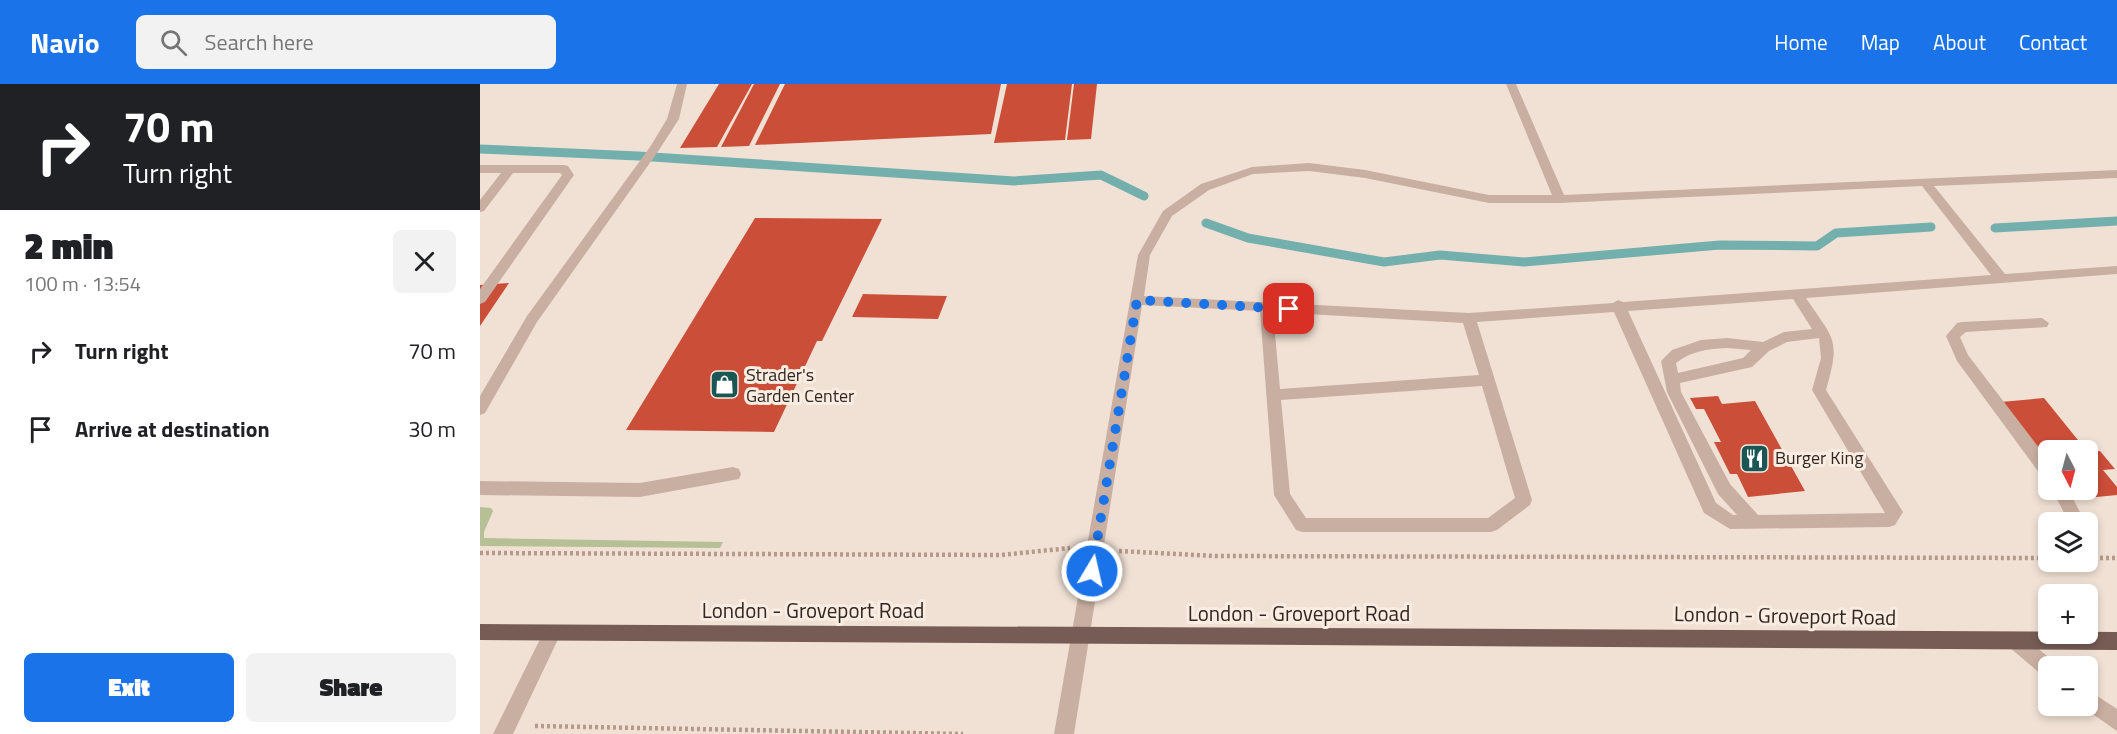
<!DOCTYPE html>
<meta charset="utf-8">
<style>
body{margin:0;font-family:"Titillium Web",sans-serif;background:#f2f2f2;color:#202124;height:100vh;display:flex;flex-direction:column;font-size:22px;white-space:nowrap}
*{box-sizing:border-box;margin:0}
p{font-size:20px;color:#757577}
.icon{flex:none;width:33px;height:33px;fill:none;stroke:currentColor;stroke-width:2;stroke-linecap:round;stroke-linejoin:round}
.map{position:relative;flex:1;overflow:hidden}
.drawer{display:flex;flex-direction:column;background:#fff;width:480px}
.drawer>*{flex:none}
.guide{background:#202124;color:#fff;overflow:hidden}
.needle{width:39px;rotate:174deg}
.controls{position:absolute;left:1558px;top:356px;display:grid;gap:12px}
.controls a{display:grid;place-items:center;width:60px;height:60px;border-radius:9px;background:#fff;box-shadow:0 3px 9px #0003;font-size:30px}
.pin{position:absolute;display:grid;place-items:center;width:51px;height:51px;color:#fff;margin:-26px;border-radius:12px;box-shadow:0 3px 9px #0006}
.me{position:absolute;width:66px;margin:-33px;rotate:9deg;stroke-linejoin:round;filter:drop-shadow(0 0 4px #0008)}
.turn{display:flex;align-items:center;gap:21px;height:126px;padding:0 24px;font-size:27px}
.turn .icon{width:78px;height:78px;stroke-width:2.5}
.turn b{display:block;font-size:42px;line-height:51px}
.round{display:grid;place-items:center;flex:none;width:63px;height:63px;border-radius:9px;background:#f2f2f2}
.headline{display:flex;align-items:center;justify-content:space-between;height:102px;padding:0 24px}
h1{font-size:36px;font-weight:800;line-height:45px}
.action{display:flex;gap:12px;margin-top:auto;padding:12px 24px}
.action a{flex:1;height:69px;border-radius:9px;background:#1a73e8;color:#fff;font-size:24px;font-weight:800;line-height:69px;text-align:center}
.action a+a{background:#f2f2f2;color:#202124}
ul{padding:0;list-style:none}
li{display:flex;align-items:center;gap:18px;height:78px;padding:0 24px}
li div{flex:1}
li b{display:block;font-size:22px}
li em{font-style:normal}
header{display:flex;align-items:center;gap:36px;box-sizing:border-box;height:84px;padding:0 30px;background:#1a73e8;color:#fff}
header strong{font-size:28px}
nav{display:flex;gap:33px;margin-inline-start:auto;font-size:21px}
.search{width:420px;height:54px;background:#f2f2f2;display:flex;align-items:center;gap:15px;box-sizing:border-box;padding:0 21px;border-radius:9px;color:#757577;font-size:22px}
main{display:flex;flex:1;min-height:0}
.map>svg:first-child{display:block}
.green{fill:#b6c095}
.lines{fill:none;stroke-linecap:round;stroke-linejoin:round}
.stream{stroke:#73afac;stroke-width:9}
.building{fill:#cb4e39}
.path{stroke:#b5998b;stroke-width:4.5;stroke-dasharray:3 3;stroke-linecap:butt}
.minor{fill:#c9afa1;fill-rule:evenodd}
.major{fill:#765c54;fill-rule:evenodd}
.route{stroke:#1a73e8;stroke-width:10;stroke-dasharray:0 18}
.labels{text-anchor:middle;stroke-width:6;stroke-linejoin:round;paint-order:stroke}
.poi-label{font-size:18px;fill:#332724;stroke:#f9ece1;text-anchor:start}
.near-street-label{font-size:21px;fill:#332724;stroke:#f9ece1}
</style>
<header>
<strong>Navio</strong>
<div class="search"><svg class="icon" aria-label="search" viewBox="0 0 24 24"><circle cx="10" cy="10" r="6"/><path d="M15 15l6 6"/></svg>Search here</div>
<nav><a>Home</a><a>Map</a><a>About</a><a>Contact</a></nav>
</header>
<main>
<section class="drawer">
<div class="guide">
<div class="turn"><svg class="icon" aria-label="right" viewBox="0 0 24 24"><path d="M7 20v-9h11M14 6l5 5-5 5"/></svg><div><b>70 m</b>Turn right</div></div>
</div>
<div class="headline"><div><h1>2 min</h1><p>100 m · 13:54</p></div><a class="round"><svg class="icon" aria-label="close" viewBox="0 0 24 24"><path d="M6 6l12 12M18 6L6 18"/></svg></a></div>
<ul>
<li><svg class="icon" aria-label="right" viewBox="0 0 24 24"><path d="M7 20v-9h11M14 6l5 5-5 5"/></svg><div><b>Turn right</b></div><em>70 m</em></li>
<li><svg class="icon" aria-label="arrive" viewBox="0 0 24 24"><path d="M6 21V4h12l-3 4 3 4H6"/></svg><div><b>Arrive at destination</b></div><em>30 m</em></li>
</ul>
<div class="action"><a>Exit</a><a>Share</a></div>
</section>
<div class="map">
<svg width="1637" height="650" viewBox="0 0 1637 650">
<rect width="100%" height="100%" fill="#f1e1d5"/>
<path class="green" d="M0,423L11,424L13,427L4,448V454L243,458L240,464L0,462Z"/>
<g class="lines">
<path class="stream" d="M0,65L158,72L534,97L621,91L664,112
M726,139L768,154L904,178L960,171L1044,178L1240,161L1337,162L1356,149L1451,143
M1515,144L1637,137"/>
</g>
<path class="building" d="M239,0H272L237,63L200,64Z
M274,0H300L269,62L241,63Z
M305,0H521L511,50L275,61Z
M527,0H592L585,56L514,59Z
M594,0H617L611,55L587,56Z
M275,134L402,135L342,257H337L294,348L146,346Z
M29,199L0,242V201Z
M383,210L467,212L458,235L372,233Z
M1238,312L1242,320L1275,317L1325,407L1268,413L1257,390H1250L1234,358H1241L1224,325H1216L1210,314Z
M1564,314L1606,366H1569V379L1521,318Z
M1620,367L1635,385L1623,386L1637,403V411L1596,415L1589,405H1608V368Z"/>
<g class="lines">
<path class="path" d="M639,467L735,472L1569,474
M0,469L521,471L590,464
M1608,474H1637
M55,642L483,650"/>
<path class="minor" d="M197,0H207L199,35L179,66L57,238L5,329L0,331V312L47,232L170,63L187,35Z
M1026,0H1036L1084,111L1637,86V94L1454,102L1525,190L1637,182V190L1326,214C1354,256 1361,254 1346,306L1423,428L1415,441L1409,443L1250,445L1224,429L1134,228L997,238L1052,416L1050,421L1017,446L1011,448H822L816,446L794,411L780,227L662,221L594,650H574L658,171L683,127L721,100L772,83L829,79L885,86L1009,111H1072ZM829,87L885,94L1009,119H1080L1442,102L1511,191L1143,218L1138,216L1133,219L989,229L664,212L670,171L692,132L729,106L773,90ZM1313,215L1332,245L1304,248L1283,258L1247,254L1221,256L1192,266L1181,277L1187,308L1238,410L1257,431H1253L1236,419L1148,227ZM793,228L983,239L999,291L800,305ZM1339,254L1341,274L1332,306L1405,429L1278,431L1250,400L1201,308L1200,299L1272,283L1289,267L1307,258ZM1247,264L1271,266L1263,274L1198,289L1196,279C1211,267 1227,265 1247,264ZM1002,302L1035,414L1008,434H826L810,410L801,316Z
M0,81H84L88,82L94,91L5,218L0,220V205L82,91L80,89H33L4,127L0,128V116L21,89H0Z
M1562,234L1569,239L1567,243L1486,248L1480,253L1488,271L1569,377V396L1563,394L1477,277L1466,252L1477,239L1482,238Z
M253,383L259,385L261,390L259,395L160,413L0,411V397L160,399Z
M1572,405H1588L1601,430L1599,435L1593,437L1587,435Z
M72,541L78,543L81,549L33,650H13L66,543Z
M1535,548L1541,551L1576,579L1577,582H1569V594L1562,591L1529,563L1526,557L1529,551Z
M1608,606L1637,625V647L1601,622L1608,621Z"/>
<path class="major" d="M0,540L1637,548V566L0,556Z"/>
</g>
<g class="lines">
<path class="route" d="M612,487L657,216L809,225"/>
</g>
<defs>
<symbol id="shop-square" viewBox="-11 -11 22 22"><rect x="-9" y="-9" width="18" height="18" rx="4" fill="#195654" stroke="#f9ece1"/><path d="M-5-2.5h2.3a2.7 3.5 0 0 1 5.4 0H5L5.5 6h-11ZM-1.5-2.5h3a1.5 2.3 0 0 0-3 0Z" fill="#fff"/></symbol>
<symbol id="restaurant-square" viewBox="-11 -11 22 22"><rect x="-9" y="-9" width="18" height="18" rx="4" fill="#195654" stroke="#f9ece1"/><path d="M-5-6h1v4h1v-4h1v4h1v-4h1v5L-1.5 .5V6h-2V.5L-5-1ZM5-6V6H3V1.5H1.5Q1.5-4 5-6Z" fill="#fff"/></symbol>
</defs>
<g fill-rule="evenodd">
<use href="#shop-square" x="228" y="284" width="33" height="33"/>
<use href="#restaurant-square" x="1258" y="358" width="33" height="33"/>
</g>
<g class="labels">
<g class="poi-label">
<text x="266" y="297">Strader's<tspan x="266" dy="21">Garden Center</tspan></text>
<text x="1295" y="380">Burger King</text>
</g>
<g class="near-street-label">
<text x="333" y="534">London - Groveport Road</text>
<text x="819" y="537">London - Groveport Road</text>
<text transform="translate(1305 532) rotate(1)" y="7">London - Groveport Road</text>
</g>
</g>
</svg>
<div class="controls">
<a><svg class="needle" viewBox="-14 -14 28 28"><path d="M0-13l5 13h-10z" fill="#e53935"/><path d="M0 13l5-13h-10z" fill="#757577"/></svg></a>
<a><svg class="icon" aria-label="layers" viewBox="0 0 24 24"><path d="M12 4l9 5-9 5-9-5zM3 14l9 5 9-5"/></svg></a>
<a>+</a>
<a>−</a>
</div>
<div class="pin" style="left:809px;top:225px;background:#d93025"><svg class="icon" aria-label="arrive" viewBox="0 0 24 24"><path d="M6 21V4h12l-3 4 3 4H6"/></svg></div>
<svg class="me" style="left:612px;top:487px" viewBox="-20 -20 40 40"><circle r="17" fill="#1a73e8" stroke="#fff" stroke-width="3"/><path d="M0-11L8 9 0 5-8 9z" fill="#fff"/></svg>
</div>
</main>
